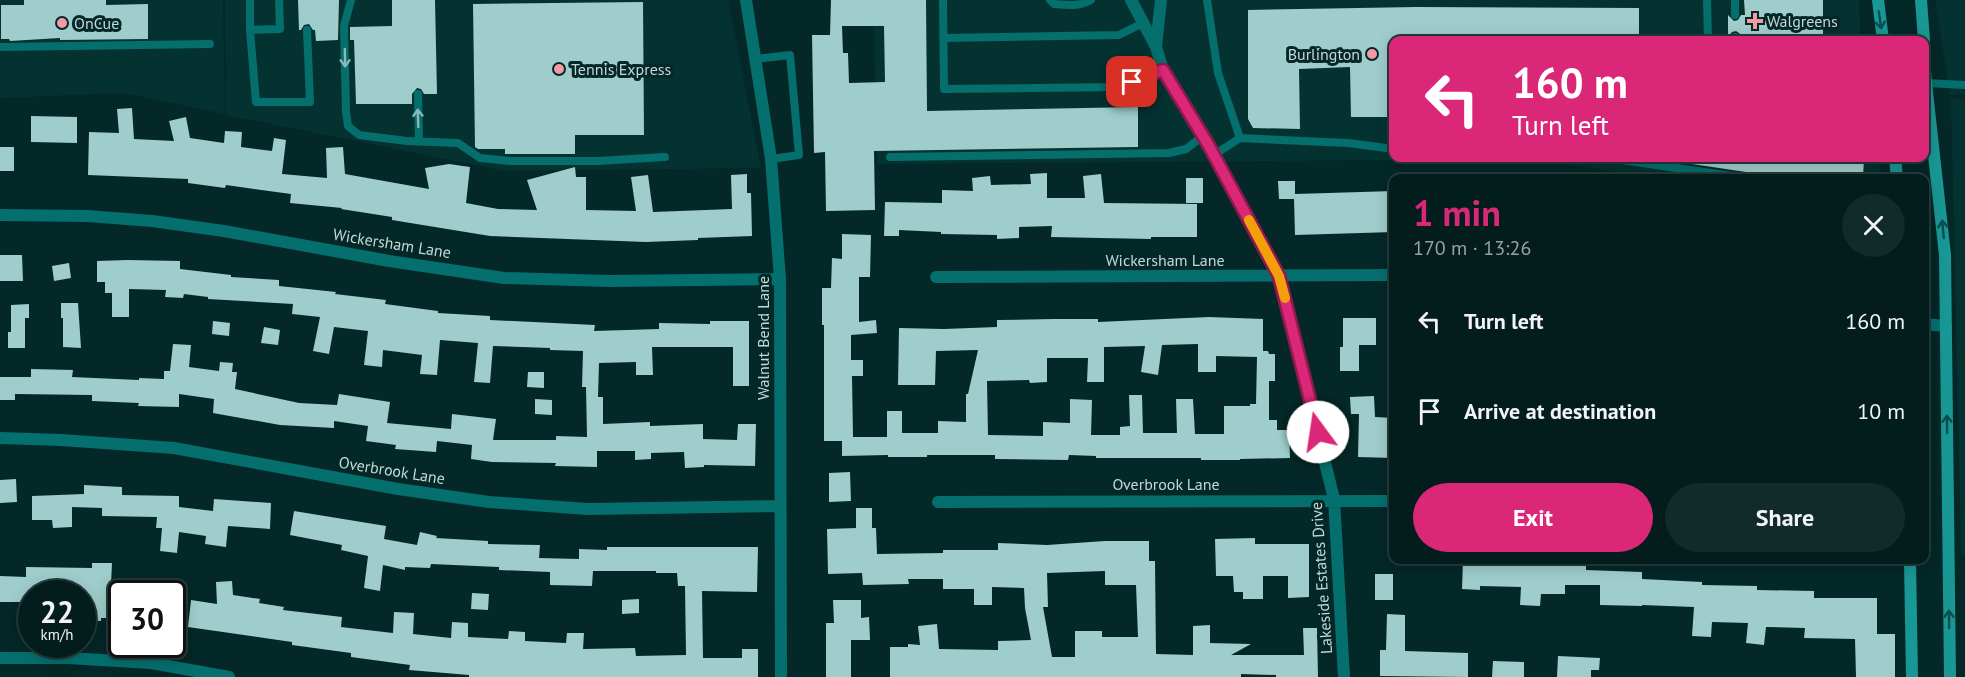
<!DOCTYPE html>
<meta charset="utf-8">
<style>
body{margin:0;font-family:"PT Sans",sans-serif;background:#112a2a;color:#f1f3f6;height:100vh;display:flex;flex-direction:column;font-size:22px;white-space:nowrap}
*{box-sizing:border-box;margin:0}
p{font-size:20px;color:#97a2a4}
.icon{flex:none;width:33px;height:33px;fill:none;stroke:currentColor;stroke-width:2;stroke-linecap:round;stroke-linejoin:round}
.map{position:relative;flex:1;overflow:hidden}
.panel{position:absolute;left:1389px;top:174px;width:540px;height:390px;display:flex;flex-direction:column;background:#031d1d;border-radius:12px;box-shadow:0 3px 15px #0003,0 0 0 2px #243b3b}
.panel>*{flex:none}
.banner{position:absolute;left:1389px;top:36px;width:540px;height:126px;border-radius:12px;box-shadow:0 3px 15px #0003,0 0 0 2px #243b3b;background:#db2777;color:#fff;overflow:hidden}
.speed{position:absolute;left:18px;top:580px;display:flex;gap:12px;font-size:30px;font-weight:700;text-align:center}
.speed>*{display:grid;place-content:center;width:78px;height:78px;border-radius:50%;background:#031d1d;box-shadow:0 3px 15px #0003,0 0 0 2px #243b3b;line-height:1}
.speed small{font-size:15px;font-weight:400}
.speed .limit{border:3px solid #111;border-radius:9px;background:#fff;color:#111}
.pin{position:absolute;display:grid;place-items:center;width:51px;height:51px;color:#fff;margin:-26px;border-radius:12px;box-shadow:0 3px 9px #0006}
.me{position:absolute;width:66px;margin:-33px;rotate:346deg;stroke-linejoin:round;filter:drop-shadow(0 0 4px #0008)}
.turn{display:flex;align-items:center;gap:21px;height:126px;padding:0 24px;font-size:27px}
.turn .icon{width:78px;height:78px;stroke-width:2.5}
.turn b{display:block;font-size:42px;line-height:51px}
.round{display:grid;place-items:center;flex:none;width:63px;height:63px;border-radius:32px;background:#112a2a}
.headline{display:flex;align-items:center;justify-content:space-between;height:102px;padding:0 24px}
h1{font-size:36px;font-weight:800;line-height:45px;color:#db2777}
.cta{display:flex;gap:12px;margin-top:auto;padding:12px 24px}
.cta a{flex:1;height:69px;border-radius:36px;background:#db2777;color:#fff;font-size:24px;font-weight:800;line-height:69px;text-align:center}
.cta a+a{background:#112a2a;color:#f1f3f6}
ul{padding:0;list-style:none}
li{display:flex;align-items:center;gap:18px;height:90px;padding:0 24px}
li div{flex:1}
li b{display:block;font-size:22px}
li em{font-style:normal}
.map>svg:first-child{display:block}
.built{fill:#043231}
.building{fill:#9fcdcb;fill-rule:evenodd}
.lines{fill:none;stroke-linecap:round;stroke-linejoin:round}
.lane{stroke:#056f6d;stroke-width:8}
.street{stroke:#056f6d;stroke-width:12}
.secondary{stroke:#199794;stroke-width:12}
.oneway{stroke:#0b4e4d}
.oneway2{stroke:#89b9b8}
.route-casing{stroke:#8e194d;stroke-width:15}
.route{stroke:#db2777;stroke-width:10}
.slow{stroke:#f59e0b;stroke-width:10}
.poi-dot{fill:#f49aa4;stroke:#042727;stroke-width:2}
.labels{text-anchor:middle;stroke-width:6;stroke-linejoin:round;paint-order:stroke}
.poi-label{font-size:16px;fill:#c2d9d8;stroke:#042727;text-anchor:start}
.street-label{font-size:16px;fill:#c2d9d8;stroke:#042727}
</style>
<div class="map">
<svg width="1965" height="677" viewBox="0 0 1965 677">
<rect width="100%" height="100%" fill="#042727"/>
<path class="built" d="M0,0H223L225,114L124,93L0,98Z
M225,0H728L761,168L505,171L226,115Z
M873,0H1859L1861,40H1394V158H1879L1880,178H1662L1525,159L877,164Z
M1935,0H1965V94L1950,95Z
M1951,99H1965V555H1961Z"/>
<path class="building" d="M24,0H106V5L148,4V39L60,40V38L10,41L9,39H1V5H24Z
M298,0H339L338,40L316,41L315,30H313L309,24L304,25L301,30H299Z
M392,0H435L437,94H424L421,89L417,88L412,94V104H356L354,40H350V27L392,26Z
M831,0H926L927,111L1138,107V147L874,151L875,210L826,211L825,152L814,153L812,35H830ZM842,26H884L885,82L849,83L848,53H843Z
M1744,0H1823V40H1743V36L1736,31L1732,32L1728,37V15L1734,21L1738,20L1741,15H1745Z
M643,2L644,135H575V154H505V149H478L475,147L473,4Z
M1416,7L1639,8V40H1394V117H1351L1350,67L1299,69L1300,129L1253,128L1248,119V10Z
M132,108L134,139L174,141L169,121L186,117L190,138L224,143L225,131L242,132L241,147L272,151L274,138L286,140L282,174L327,178L326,148L343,147L345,174L429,189L425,168L449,164L470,167L466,203L498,209L537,210L527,180L575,167L576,177H586V210L636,211L631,177L648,175L653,212L732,209L731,175L747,174V193H751L752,236L698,238V240L646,242L490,236L392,220V217L341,209L342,208L290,203L291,194L226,185L225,188L188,183V179L88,175L89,132L119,133L117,109Z
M31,116L77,117V143L31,142Z
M0,147H14V171H0Z
M1692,158H1864L1863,178H1787L1692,164Z
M1047,173V198H1085L1083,176L1101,174L1104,203L1197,204V237H1151V239L1051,237L1052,226L1019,227V238L997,239V235L941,234V232L899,230V236H884L885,202L942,203V190L973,191L972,178L990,176L991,185L1031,184L1030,174Z
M1186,178H1203V203H1186Z
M1278,181H1295V194L1394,191V232L1295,235L1294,199H1279Z
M842,234L871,235L870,277H859V322L876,320L877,333L851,335V360H863V376H852L853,437H887V411H902V433H938V421L966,422V394H968L978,350L936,351L935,385H898L899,328L944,329L997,327V320L1054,319H1098V322L1209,317L1263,319V351H1268L1269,354H1275V381H1269V420H1277V430H1289L1290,458L1240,459V460H1201V458H1096V456L1069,455L1068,460L995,459V455H927V457H888V455L842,456V441H824V325H822V288H831L832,258L842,259ZM1198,344V372H1216V356L1257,357L1256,404H1250V406H1224V434H1195L1193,399H1176L1177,433H1143L1142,395H1129L1130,426L1120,427V435H1091L1092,400L1070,399V423L1043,422V436L988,435L987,381L1029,380L1030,383L1047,382V358H1088L1087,382H1104V347L1145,346L1141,372L1158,375L1162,345Z
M0,255H22L23,281H0Z
M127,260L180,261V269L231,275V277L279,280V286L336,292L335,294L386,300L385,304L438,311V313L490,316V320L595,325L594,331L659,329V323L710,324V321H749V386H733V347H652L653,375H636V362L599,363L598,397H603V424L650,422V426L703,424V439L737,440L738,424H756L755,466L704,465V467L685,468L684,452L651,453V459L635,460V451H597V467L555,466L556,463L492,462L471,459L472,445L437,441L436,452L395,449L396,445L366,441L368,426L334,421V428L280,425L213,413L214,399L179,394V407L138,406L139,403L92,401V395L15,394V400H0V377H31V369L73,370L72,377L139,380V378L164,379V371H170L173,344L191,345L189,367L219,371L220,362L233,363L232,372H237L235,389L299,403L337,405L339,394L390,402L387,423L451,429L452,414L496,419L493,440H556V436L587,437L586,387H582L583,351L550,350V348L493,346L490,383L474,382L478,343L440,340L437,375L420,374L422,355L383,350L382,367L364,365L368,331L334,327L329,354L313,351L320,317L292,314L293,304L208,299V297L184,294L183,298L165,297L166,290L129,289V317H112V293H105V282H97V261Z
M69,263L71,278L54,281L52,266Z
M61,303H78L81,348L63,347V318H61Z
M29,304V318H25V348H8V332H11V305Z
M1343,318H1376V345H1359V371H1340V347H1343Z
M213,321L230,323L229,336L212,334Z
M264,327L280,330L278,345L261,343Z
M528,372H544V388L527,387Z
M1374,396L1375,417L1394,418V458L1358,457L1359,414H1351L1350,397Z
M535,399L552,400V415L535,414Z
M850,472L851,501L829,502V473Z
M16,479L17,502L0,503V480Z
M84,485L122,487V495L179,496V507L213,511L214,499L271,503L270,529L228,526L226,547L205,544L206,536L179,532L177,553L160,551L162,528H156L157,517L102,516V508L72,507V527L53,528L52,520H32V496L84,494Z
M856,508H872V528H876L877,554L943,553V550H998V543L1047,545L1105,541H1149V561H1155L1156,654L1193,655V626L1210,625V643L1251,644L1231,655H1304L1303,628H1317L1318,677H1276V675L1241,674V677H890V647H908V644L920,645L918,626L937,624L939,649L998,650V641L1031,640L1025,608L1024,588L992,587V605H974V589H943V579H908L909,584L863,585L862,573L828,574L827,529L856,528ZM1105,571V585H1136L1138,637H1102V631H1075V657H1052L1043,607H1048L1047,573Z
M294,511L386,526L384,539L417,545L420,532L437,536L436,538L488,541V544L540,545L539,558L579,559V549L607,550V547H758L757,592L702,591L703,658H742V649H758V677H469V675L409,670L410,665L351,657V653L292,645V642L188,627L191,600L217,604L216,582L232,581L233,595L260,599L259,603L284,607L283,610L342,617L341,627L393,633L394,612L414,613L413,634L451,638L452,622L468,623V637L508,639L509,631L525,632V641L566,643L567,633H584L583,649L635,648L636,656L686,655L685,586H678L677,573H656V571H593L592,586L550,585V572L499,570V567L431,564L430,568L405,567V570L383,565L380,591L364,588L368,556L341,550L342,545L290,535Z
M1255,538V544H1309V597L1288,598V576H1263V599H1243V592H1234L1233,576H1216L1215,539Z
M1463,560H1586V570L1642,572V579L1702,582V585L1757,586V590L1814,591V598H1877V634H1895V677H1856L1855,639L1804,638L1805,628L1766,627L1764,645L1746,643L1748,623L1712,622L1711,637L1692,636L1694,607L1642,605V606L1600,605V585H1565V594H1541L1540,606L1520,605L1521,587L1480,586V590L1462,589Z
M92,563H112L111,584H122V618H101V621L82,620V594H32V602H0V576L26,577V567L92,568Z
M1375,574H1393V600H1375Z
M472,593L489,594L488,610L471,609Z
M639,599V613L622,614V600Z
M833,600H861V618L869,617L870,640H851V677H826V623H834Z
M1387,614L1405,615V651L1468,653V677L1380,676V650H1386Z
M1558,656L1600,658L1599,670H1591V677H1557Z
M1493,661L1524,662V677H1492Z"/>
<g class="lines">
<path class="lane" d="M250,0V30L280,29L279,0
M351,0L344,26L346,112L348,126L359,135L407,141L458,143L480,158L510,161H597L665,157
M943,0L944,89L1116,87L1163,70
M1050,0L1054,4C1066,5 1080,7 1091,0
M1207,0L1218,73L1240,138
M1707,0L1708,40
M1735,0V15
M250,30L256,102H310L307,30
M1735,37V40
M943,38L1119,35L1143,23
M0,47L210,44
M755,59L790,55L799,155L771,159
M1926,83L1965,85
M418,94L419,141
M1214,155L1240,138L1348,143L1394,149
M890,157L1169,153L1186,149L1203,136
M1608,158L1745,178"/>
<path class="street" d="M746,0L771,159L780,279L781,677
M1131,0L1156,47L1163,70L1209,146L1279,276L1334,499L1344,677
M1156,46L1161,0
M0,215L88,216L152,221L224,231L389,261L504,278L608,281L780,279
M936,277L1394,275
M1924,324L1946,326
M0,438L61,440L174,448L398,489L489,502L588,509L780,506
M938,502L1394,501
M0,658H68L151,663L229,677"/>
<path class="secondary" d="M1878,0L1883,40
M1921,0L1924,40
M1924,57L1926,83L1945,255L1950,677
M1895,158L1897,178
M1910,560L1912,677"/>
</g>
<defs><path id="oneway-shaft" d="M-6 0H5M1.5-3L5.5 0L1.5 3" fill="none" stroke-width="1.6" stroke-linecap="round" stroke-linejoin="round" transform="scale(1.5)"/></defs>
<g class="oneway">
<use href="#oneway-shaft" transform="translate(1880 20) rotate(82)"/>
<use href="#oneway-shaft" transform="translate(1943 229) rotate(-95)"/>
<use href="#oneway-shaft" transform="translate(1947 424) rotate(-91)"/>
<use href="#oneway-shaft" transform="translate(1949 619) rotate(-91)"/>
</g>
<g class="oneway2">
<use href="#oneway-shaft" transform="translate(345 58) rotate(89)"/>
<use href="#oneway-shaft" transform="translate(418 118) rotate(-92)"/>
</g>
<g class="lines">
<defs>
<path id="route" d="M1132,82L1163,70L1209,146L1279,276L1318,432"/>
</defs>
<use href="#route" class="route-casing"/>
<use href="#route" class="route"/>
<path class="slow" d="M1249,220L1279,276L1285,298"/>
</g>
<g class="poi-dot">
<path d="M1752 12h6v6h6v6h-6v6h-6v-6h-6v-6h6z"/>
<circle cx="62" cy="23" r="6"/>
<circle cx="1372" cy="54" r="6"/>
<circle cx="559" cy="69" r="6"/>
</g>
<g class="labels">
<g class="poi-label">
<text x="1767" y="27">Walgreens</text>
<text x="74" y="29">OnCue</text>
<text x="1360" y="60" text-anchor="end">Burlington</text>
<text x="571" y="75">Tennis Express</text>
</g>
<g class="street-label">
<text transform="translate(392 243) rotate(9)" y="6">Wickersham Lane</text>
<text x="1165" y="266">Wickersham Lane</text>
<text transform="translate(763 338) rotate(-90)" y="6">Walnut Bend Lane</text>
<text transform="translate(392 470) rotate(9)" y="6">Overbrook Lane</text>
<text x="1166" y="490">Overbrook Lane</text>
<text transform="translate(1321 578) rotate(-94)" y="6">Lakeside Estates Drive</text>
</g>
</g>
</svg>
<div class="speed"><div>22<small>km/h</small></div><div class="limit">30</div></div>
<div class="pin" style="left:1132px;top:82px;background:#d93025"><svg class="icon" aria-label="arrive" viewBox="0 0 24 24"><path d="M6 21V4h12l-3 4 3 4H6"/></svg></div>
<svg class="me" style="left:1318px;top:432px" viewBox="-20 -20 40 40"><circle r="19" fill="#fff"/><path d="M0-13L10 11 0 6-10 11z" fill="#db2777"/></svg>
<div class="banner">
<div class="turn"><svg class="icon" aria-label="left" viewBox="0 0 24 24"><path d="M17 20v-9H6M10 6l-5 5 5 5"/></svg><div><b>160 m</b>Turn left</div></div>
</div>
<section class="panel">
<div class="headline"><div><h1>1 min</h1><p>170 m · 13:26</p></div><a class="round"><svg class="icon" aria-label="close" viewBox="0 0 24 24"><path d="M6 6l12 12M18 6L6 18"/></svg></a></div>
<ul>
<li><svg class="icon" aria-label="left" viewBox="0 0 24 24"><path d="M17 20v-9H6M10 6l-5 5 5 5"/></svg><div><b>Turn left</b></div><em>160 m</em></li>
<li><svg class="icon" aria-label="arrive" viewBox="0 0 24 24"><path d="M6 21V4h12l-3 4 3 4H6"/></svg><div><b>Arrive at destination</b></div><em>10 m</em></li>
</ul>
<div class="cta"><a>Exit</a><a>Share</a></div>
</section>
</div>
